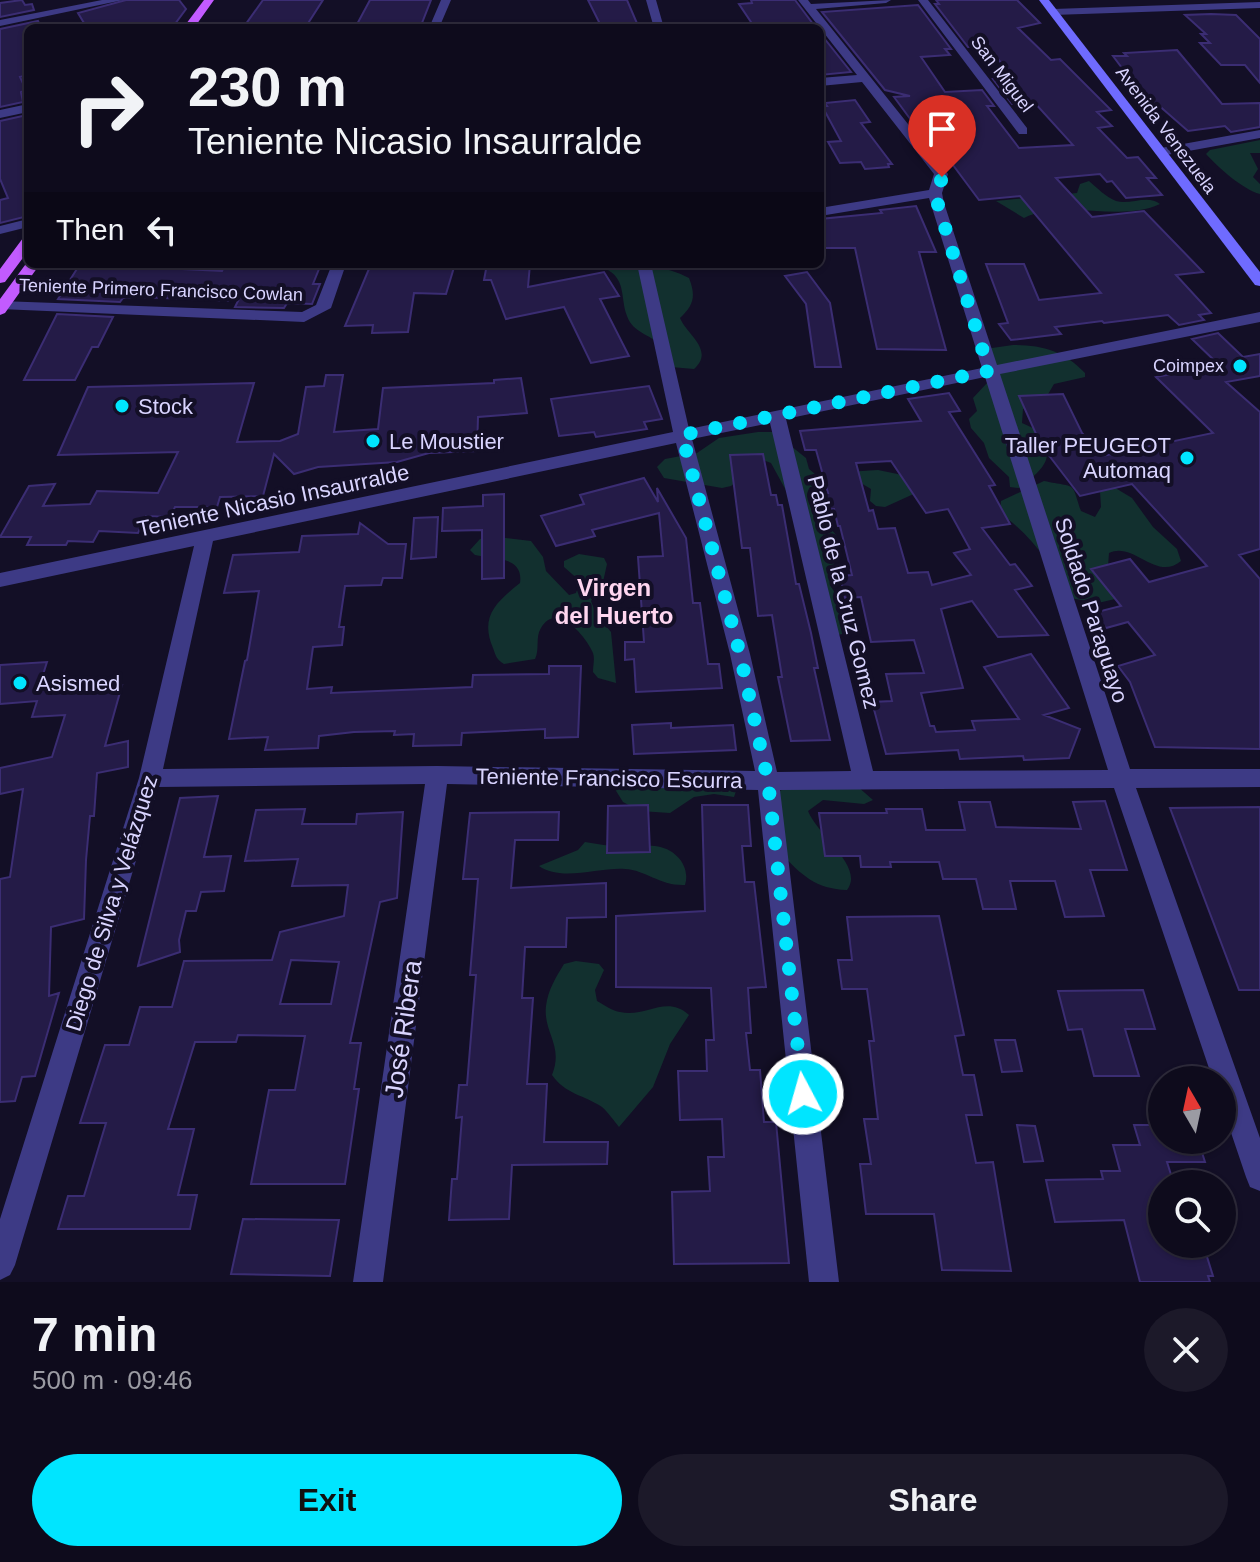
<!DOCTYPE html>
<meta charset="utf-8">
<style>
body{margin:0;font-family:Helvetica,sans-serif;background:#1c1929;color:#f1f3f6;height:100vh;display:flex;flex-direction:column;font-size:30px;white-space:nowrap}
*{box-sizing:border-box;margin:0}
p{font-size:26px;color:#9b9ba3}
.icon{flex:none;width:44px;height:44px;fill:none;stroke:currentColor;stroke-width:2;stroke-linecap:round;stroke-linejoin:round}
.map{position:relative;height:1282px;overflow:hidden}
.panel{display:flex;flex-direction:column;background:#0e0b1c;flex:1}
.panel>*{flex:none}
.top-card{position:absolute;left:24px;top:24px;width:800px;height:244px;border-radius:12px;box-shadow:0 2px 6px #0004,0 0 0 2px #2e2b3b;background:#0e0b1c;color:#f1f3f6;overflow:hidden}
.needle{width:52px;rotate:351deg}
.controls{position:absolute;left:1148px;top:1066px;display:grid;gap:16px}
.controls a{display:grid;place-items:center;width:88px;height:88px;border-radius:50%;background:#0e0b1c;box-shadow:0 2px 6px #0004,0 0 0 2px #2e2b3b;font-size:40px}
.pin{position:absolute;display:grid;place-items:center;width:68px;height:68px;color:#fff;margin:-82px -34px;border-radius:50% 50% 50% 0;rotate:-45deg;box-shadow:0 0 8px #0007}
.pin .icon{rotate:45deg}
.me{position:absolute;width:88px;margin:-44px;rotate:354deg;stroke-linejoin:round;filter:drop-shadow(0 0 6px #0008)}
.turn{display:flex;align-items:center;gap:28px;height:168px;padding:0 32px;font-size:36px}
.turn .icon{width:104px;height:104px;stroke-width:2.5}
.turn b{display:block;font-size:56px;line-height:68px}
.then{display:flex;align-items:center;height:76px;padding:0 32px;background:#0003;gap:16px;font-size:30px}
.round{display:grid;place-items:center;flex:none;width:84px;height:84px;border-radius:42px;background:#1c1929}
.head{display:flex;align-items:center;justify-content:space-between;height:136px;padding:0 32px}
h1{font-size:48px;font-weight:800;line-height:60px}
.primary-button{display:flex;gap:16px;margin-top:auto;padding:16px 32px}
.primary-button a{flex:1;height:92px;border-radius:48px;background:#00e5ff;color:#111;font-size:32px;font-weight:800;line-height:92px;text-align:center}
.primary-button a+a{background:#1c1929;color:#f1f3f6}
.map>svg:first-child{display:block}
.green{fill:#12302f}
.building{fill:#241b47;stroke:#3b2d73;stroke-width:2;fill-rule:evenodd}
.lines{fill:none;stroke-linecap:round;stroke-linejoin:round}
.street{fill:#3d3a85;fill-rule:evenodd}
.secondary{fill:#6f6bff;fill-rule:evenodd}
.primary{fill:#c25bff;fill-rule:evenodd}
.route{stroke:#00e5ff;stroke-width:14;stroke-dasharray:0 25.2}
.poi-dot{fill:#00e5ff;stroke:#130f26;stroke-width:3}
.labels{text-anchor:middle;stroke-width:8;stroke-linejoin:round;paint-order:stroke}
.far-street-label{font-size:18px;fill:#d9d4ff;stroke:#130f26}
.far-poi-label{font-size:18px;fill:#d9d4ff;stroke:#130f26;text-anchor:end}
.poi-label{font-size:22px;fill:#d9d4ff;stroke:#130f26;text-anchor:start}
.street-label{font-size:22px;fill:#d9d4ff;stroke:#130f26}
.neighbourhood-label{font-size:24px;font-weight:bold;fill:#ffd6f0;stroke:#130f26}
.near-street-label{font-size:26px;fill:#d9d4ff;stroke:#130f26}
</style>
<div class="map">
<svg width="1260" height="1282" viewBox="0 0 1260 1282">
<rect width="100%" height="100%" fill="#130f26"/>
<path class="green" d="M1260,140V153H1250L1258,169L1253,177L1260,184V194C1242,189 1219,168 1206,154L1210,150Z
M1089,181C1097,188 1106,197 1116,201C1131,205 1148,194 1160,204C1121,223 1062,198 1024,218L996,201L1077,193L1080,184Z
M561,264C602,264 652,258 689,278C696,296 694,305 680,318C687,335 715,350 694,369L671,367C668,360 666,350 660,345C650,334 633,333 627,316C620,298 627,278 604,268C590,263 574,273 561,264Z
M1013,345C1043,345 1064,351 1085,373V377L1054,384L1047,396L1023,409L1022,423L1035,429L1053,453L1047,454C1047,468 1029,480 1019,488L1010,487L1009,477L989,458L984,443L971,428L969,419L977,411L973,398L987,383L985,349Z
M758,432H788L791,446L806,458L809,469L815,474L878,470L912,477L918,492L885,507L876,506L870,501L871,489L859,482L836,488L810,487C797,506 832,524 839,540C833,553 837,555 834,564C833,568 829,571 829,576C829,600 862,608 854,631L838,635L795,507L771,463L763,460L731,486L722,488L664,478L657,467L665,459L697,453L719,438Z
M1044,481C1078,488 1071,481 1081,511L1095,517L1101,507L1100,491L1112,486L1132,498L1153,527L1177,549L1181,561C1156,582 1134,541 1109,553L1107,580L1115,599L1098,603L1070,598C1051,564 1032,536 1000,513L1001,501Z
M489,536L531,541L543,557L546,571L569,595L576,593L580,581L564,567V561L579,554L604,558L607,564L603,582L591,601L596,614L611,632L616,683L598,678L593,672C593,665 595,659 593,653C587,638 557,600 541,628C535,637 540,649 535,659L504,664C496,659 496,656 493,648C480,617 495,603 520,583C524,556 493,559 475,555L470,550L480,539Z
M613,786L737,788L734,797L714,794L694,797L670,813L640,811L623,802Z
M788,786H857L873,800L864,804L823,800L808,811C818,836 865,867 847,890C816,889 801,875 781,853L780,791Z
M585,842C597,844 610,846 623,847C633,847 644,845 655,846C675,848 691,866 685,885C660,886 646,870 625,869C600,867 561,882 539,866L578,850Z
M576,961L599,964L604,970L595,990L597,1001C604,1005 613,1011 620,1012C646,1018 666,994 689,1015L670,1044L653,1087L619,1127C614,1121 608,1112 602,1107C584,1095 565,1094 552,1075C564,1045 543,1033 546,1006C548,990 556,977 564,964Z"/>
<path class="building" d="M22,0L25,5L32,4L34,10L0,17V3Z
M126,0H179L186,9L172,28H87L78,13Z
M263,0H323L305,28H243Z
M370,0H431L420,28H355Z
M588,0H627L639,28H602Z
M751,0H795L816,28H755L739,4L752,3Z
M936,0H1017L1040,23L1018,28L1051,60L1060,59L1111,110L1097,112L1112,126L1098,128L1127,158L1138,157L1156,178H1147L1162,195L1126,198L1112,181L1107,182L1100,174L1056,178L1092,217L1144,211L1203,272L1176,275L1211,313L1199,315L1204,320L1179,325L1168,315L1104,323L1102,321L1055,327L1061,334L1011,340L999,324L1008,323L986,264H1024L1039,300L1101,293L1020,196L979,200L947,157L939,158L894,97L910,96L885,90L822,12L918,5L951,49H945L950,55L921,57L945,92L982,90L994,106H987L1019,148L1073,145L1034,102L1012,104L993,79L1014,77L986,46L968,47L935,4H939Z
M1211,14L1236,15L1260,39V83L1245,65H1221L1200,43H1210L1201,34H1206L1185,15Z
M38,21L41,28H28V75L20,77L26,90L21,92L23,102L0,107V29Z
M820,33L851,72L820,75Z
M1177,50L1222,104L1260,103V127L1231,132L1225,126L1188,131L1156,103L1149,104L1113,56H1127L1124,53Z
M855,100L870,122L861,123L892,164H888L889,167L865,169L861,162L840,163L828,142L841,141L822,106H827L825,103Z
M27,115L28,216L0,223V200L8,198L0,179V121Z
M916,206L936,252H919L946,350L877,349L855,248H820V219L882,213L880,210Z
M80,264L222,271L225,264H321L313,284H320L312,304L287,303L284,308L235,307L238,301L138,297L123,298L120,302L58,299Z
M371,264H455L446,294L414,293L408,332L372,333L373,325L345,326Z
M487,264H530L528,287L604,272L619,296L600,299L629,356L591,363L564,307L506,319L491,280H484Z
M807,272L830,303L841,367H815L806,304L785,276Z
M57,314L113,317L98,347H92L75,380H24Z
M1218,333L1243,357L1260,354V376L1226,382L1260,412V549L1239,555L1260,579V749L1155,747L1130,682L1118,666L1155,655L1128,622L1106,628L1093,613L1121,606L1091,569L1130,559L1149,582L1207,566L1132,484L1080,496L1041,445L1019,396L1063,394L1082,433L1103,456L1213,433L1156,377L1219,365L1192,339Z
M326,375H343L334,432L378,429L383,388L494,383V380L521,378L527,413L478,417L477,451L429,453L397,462L318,467L294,474L274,454L263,496L220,497L217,507H175L170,517L146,516L138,533L99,531L93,542L68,541L66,545H27L31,537H0L29,486L55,484L43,506L90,504L97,491L158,493L178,452L58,455L88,387L254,383L237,442L280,441L298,434L306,387L324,386Z
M649,386L662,419L644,422L647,429L596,437L594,432L559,436L551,399Z
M949,393L960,411L949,412L995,485L989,486L1010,524L982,528L1010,565L1015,564L1032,586L1015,590L1048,635L998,637L972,601L941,609L963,688L921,693L930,726H934L936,732L975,730L972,721L1019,719L984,667L1031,654L1069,708L1044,715L1080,729L1069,758L1024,760L1023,756L960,759L958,750L886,754L872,702L892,701L886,674L924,673L914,640L871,642L861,597L845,598L840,576L852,575L840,526H838L834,509L819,510L815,493H828L816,450H805L800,431L921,421L908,399ZM891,461L926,513L948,509L970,549L954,553L971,575L932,585L928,572L908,573L895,528L878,529L873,510L869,511L856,463Z
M763,454L771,495H776L778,505H782L796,584H799L811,633L818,668H814L830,740L791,741L778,677H782L772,615L758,616L750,548H742L730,455Z
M644,478L658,502L657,488L686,538L693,603H700L708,664H719L722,688L636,692L634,659L625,660V642H644L638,557L663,556L659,513L592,530L595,536L556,546L541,516L584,504L580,495Z
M504,494V578L482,579V530L442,531L443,508L483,506V495Z
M438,517L436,557L411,559L414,518Z
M360,523L388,544H406L402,578H383L381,585L345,586L339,627H344L342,645L313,647L307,689L332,687L331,693L472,687L473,675L549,674V666H581L578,737L545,738V729L505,731L462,733L461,745L413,746L414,734L394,735L395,731L354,732L319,736L318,748L265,750L268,737L229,739L245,661L247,660L259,591L224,593L233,555L299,552L302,536L358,534Z
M47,662L40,684L69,683L67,688L122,685L105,746L128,741V767L97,773L94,816H90L86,860L84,919L51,927L49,996L59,993L35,1076L22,1077L15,1101L0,1102V879L10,877L23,789L0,794V768L52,757L65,715L32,717L37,701L0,704V665Z
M671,723V728L733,725L736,750L634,754L632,725Z
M218,796L204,857L231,856L224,891L201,892L196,911H186L179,940L180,952L138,966L180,798Z
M1105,801L1127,870H1090L1104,916L1065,917L1055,881H1010L1016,909H983L976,879H943L939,862H890L891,867H861L860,856H825L819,813H887L886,809H922L926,830H965L959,802H990L996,827L1081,829L1073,802Z
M648,805L650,852L607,853L608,806Z
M702,805H748L751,846H742L745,882H754L766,987L748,988L751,1033H746L750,1070H760L764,1122H776L789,1263L674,1264L672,1192L710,1191L708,1157H724L722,1119L680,1120L678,1071H707L706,1040H714L711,988L616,987V916L705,911Z
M1260,807V990H1239L1170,808Z
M305,809L302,824H356L357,814L403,812L397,898L380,902L350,1043H361L354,1089H359L345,1184H251L269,1090H295L305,1036L238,1035L236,1042H195L168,1129H194L178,1195H197L190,1229H58L68,1196H84L106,1123H80L105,1045H129L140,1007H172L184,961L272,960L280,932L344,916L348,885L292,886L298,859L245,861L256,810ZM291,960L339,962L331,1004H280Z
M559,812L558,840H515L511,888L606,883V917L567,918L566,947H525L522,998H533L527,1084H547L544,1142H608L607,1164L512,1165L509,1219L449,1220L452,1179H457L462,1117L456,1118L459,1085H467L476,975H470L478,879H463L470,813Z
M939,916L964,1035L955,1036L963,1075H974L982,1115H966L976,1163L993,1162L1011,1271L942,1270L934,1214H866L860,1164H871L864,1119H878L869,1041H874L867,989H842L838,960H852L847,917Z
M1143,990L1155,1029H1125L1139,1076H1094L1082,1029L1068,1030L1058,991Z
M995,1040H1015L1022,1071L1002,1072Z
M1017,1125L1035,1126L1043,1161L1024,1162Z
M1134,1125H1155L1159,1140H1198L1205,1162H1167L1174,1184H1162V1244H1203L1213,1276H1208L1210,1282H1140L1124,1220L1055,1222L1046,1180L1103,1179L1101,1171H1120L1113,1145H1140Z
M243,1219L339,1220L330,1276L231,1274Z"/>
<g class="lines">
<path class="street" d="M102,0H123L0,26V20Z
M441,0H451L439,28H429Z
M646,0H656L664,28H654Z
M798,0H808L811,4L891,0L886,3L816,9L948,174L942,193L944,203L997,365L1260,312V322L1000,374L1130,769H1260V787L1136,788L1260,1138V1191L1250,1187L1246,1177L1222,1106V1080H1213L1114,788L780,790L839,1282H809L758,790L447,784L383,1282H353L425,784L158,787L15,1265L10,1275L0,1280V1219L139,778L194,546L0,587V573L673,432L637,264H651L689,429L982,368L929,198L820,216V208L929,190L934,174L862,82L820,86V78L857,75ZM985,377L1108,770L873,771L786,419ZM770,423L851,771L777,772L750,654L692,439ZM676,443L730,654L755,771L437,766L163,769L213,541Z
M918,0H928L1027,128V134H1019Z
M1260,2V8L1053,15L1048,12L1053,9Z
M28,104V112L0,118V110Z
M1260,130V138L1161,156L1155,152L1161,148Z
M28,219V227L0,234V226Z
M332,264H346L331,308L304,322L0,309V301L302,312L316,305Z"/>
<path class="secondary" d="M1039,0H1049L1260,272V286L1255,285Z"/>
<path class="primary" d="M204,0H214L194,28H183Z
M28,237V251L5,282L0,283V269L23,238Z
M28,261V264H40L5,313L0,315V299Z"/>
</g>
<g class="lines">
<path class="route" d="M803,1094L768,781L740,654L682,435L989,371L936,198L942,177"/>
</g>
<g class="poi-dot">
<circle cx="1240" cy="366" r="8"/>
<circle cx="122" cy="406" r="8"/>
<circle cx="373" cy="441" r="8"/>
<circle cx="1187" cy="458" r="8"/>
<circle cx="20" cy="683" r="8"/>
</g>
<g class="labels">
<g class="far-street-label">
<text transform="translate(1002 74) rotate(53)" y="6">San Miguel</text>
<text transform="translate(1166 130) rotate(53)" y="6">Avenida Venezuela</text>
<text transform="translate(161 290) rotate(2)" y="6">Teniente Primero Francisco Cowlan</text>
</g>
<g class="far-poi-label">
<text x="1224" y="372">Coimpex</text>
</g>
<g class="poi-label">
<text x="138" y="414">Stock</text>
<text x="389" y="449">Le Moustier</text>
<text x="1171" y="453" text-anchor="end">Taller PEUGEOT<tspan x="1171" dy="25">Automaq</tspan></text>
<text x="36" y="691">Asismed</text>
</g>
<g class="street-label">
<text transform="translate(273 500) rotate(-12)" y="8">Teniente Nicasio Insaurralde</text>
<text transform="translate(844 592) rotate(76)" y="8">Pablo de la Cruz Gomez</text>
<text transform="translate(1092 610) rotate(72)" y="8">Soldado Paraguayo</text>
<text transform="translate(609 778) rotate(1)" y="8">Teniente Francisco Escurra</text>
<text transform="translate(111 903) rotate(-73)" y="8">Diego de Silva y Velázquez</text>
</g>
<g class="neighbourhood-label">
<text x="614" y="596">Virgen<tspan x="614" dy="28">del Huerto</tspan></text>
</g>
<g class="near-street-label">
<text transform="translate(403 1029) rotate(-82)" y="9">José Ribera</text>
</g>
</g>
</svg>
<div class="controls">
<a><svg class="needle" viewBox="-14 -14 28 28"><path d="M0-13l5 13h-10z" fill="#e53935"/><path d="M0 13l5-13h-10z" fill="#9b9ba3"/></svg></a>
<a><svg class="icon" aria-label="search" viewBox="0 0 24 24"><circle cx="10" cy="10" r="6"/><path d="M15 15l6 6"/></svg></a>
</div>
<div class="pin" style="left:942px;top:177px;background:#d93025"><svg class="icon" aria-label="arrive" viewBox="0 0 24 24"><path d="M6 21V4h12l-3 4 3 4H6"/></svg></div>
<svg class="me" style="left:803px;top:1094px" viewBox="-20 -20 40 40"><circle r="17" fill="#00e5ff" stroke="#fff" stroke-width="3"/><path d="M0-11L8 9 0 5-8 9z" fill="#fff"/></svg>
<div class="top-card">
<div class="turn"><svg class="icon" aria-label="right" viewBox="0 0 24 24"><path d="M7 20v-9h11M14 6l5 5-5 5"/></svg><div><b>230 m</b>Teniente Nicasio Insaurralde</div></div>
<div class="then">Then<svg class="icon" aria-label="left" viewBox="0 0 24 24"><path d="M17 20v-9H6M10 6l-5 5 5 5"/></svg></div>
</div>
</div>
<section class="panel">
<div class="head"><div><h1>7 min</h1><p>500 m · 09:46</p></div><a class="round"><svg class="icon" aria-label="close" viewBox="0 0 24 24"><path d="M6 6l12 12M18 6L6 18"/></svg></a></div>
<div class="primary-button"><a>Exit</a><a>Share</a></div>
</section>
